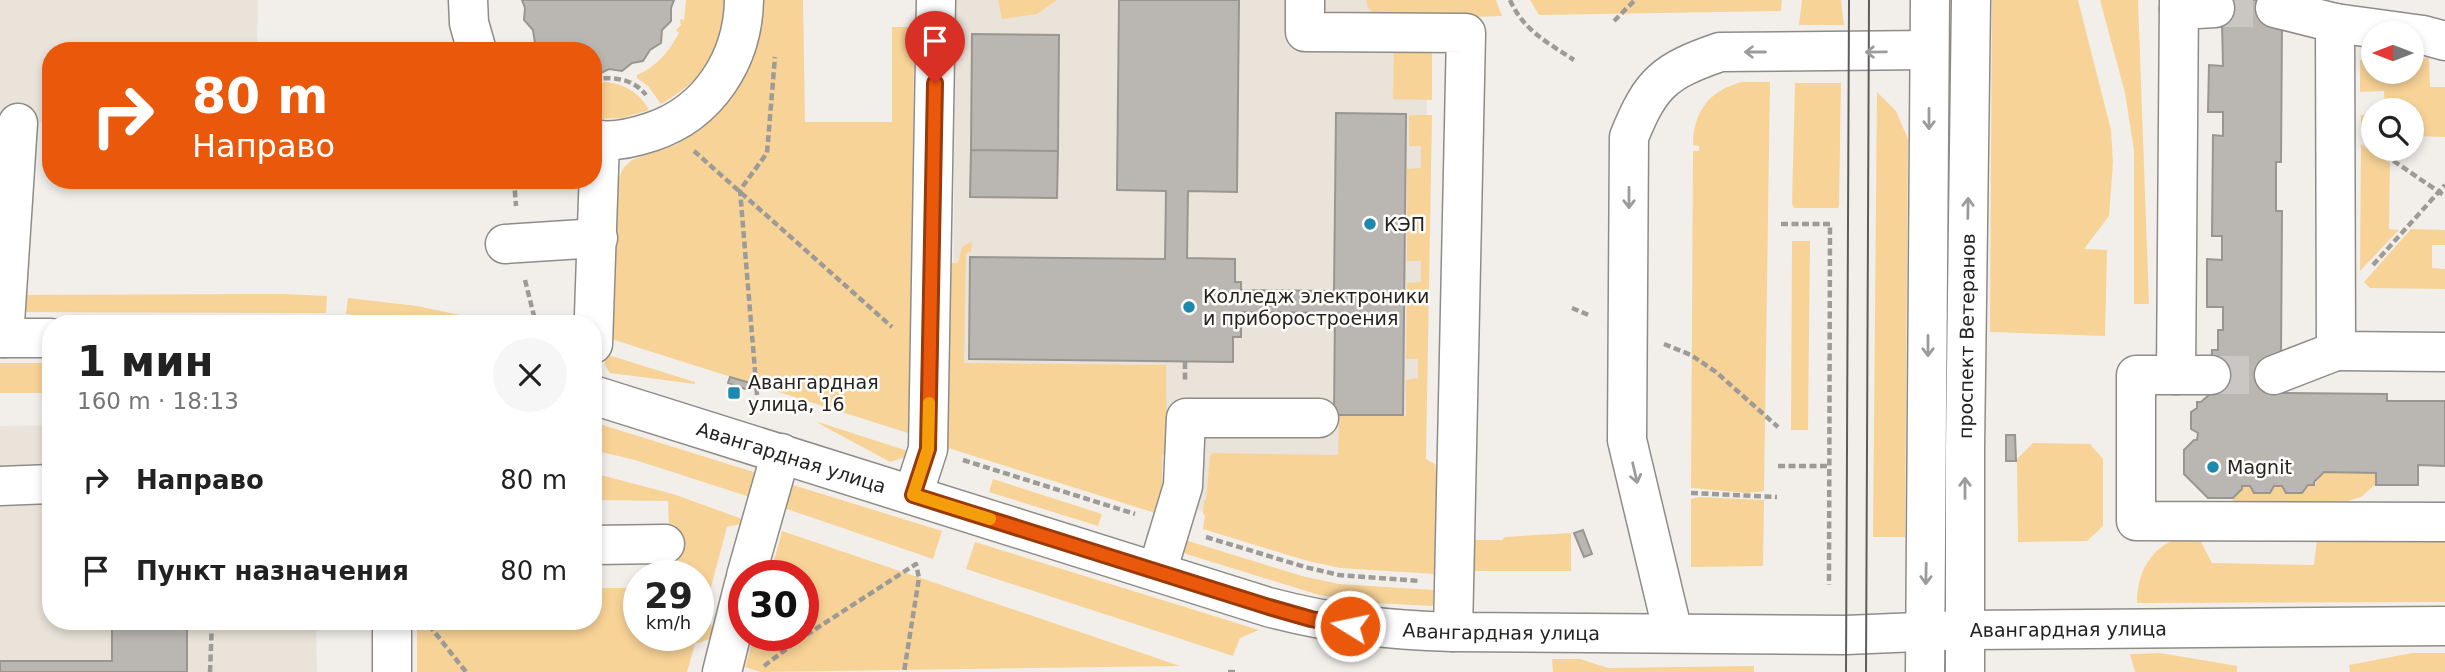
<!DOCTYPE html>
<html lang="ru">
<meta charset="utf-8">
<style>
body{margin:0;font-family:"DejaVu Sans",sans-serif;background:#f6f6f6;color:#222;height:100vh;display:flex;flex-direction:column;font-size:26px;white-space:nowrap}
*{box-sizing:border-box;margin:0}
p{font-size:23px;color:#767676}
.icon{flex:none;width:38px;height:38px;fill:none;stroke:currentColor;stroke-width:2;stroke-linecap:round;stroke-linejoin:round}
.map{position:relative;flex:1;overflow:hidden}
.sheet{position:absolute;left:42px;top:315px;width:560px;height:315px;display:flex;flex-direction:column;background:#fff;border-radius:28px;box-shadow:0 4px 10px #0003}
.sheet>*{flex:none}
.top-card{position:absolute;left:42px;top:42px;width:560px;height:147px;border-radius:28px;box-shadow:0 4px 10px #0003;background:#ea580c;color:#fff;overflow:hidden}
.needle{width:46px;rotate:270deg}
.tools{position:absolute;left:2361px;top:21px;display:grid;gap:14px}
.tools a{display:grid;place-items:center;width:63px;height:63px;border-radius:50%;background:#fff;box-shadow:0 4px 10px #0003;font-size:35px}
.speed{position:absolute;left:623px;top:560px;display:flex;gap:14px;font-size:35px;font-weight:700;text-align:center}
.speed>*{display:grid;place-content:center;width:91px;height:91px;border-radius:50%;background:#fff;box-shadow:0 4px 10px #0003;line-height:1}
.speed small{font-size:18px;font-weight:400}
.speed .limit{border:10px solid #d22;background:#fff;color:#111}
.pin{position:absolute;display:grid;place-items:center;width:60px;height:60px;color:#fff;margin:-72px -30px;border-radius:50% 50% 50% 0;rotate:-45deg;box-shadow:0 0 7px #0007}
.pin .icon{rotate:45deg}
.me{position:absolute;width:77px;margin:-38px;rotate:280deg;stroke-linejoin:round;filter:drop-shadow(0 0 5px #0008)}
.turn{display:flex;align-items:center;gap:24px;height:147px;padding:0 35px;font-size:32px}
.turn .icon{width:91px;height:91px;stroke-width:2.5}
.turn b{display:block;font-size:49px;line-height:60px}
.round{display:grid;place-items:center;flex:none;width:74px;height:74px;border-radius:37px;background:#f6f6f6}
.overview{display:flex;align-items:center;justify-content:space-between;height:119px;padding:0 35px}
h1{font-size:42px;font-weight:600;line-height:52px}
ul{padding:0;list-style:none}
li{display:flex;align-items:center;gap:21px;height:91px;padding:0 35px}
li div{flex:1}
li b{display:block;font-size:26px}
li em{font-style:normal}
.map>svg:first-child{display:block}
.built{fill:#eae3d9}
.green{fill:#f8d397}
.building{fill:#bab7b3;stroke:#999692;stroke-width:2}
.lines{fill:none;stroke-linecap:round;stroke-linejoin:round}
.minor-tunnel{stroke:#c9c6c3;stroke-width:38;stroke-dasharray:38 19;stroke-linecap:butt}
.minor-casing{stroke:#8f8c88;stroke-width:41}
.major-casing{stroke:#8f8c88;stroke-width:41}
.path{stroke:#9d9b98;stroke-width:4.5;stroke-dasharray:7 3.5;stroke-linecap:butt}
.minor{stroke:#fff;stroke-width:38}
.major{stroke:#fff;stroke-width:38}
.tram{stroke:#5e5c5a;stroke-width:2}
.oneway{stroke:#9c9c9c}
.route-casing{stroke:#983908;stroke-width:18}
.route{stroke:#ea580c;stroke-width:12}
.slow{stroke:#f59e0b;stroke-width:12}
.poi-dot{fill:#1e89b0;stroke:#fffdfa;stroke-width:2.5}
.labels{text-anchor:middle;stroke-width:5;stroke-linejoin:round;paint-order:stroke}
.poi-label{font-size:19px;fill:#242322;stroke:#fffdfa;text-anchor:start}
.street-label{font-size:19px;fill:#242322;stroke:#fffdfa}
</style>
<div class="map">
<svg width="2445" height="672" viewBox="0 0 2445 672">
<rect width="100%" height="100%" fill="#f2efeb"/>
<path class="built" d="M0,0H258L257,51H51V122L0,123Z
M955,0H1428L1422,558H1340L1179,504L953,357Z
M51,425V621H316L317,672H0V426Z"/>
<path class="green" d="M686,0H728C720,51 708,77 661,104L648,86L637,78V75C657,66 668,53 679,33L676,30L681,25L680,19L684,20Z
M763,0H803L805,122H892V27H907L914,31L911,434L605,337L614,188L624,167L632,160L678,144L702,125L758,37L763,18Z
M998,0H1057L1037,14L1002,19Z
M1366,0H1496L1502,16L1382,20L1368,8Z
M1530,0H1782L1781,11L1539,15Z
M1802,0H1841L1844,25H1799Z
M1992,0H2078L2111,130L2113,162L2109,216L2084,249L2107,250L2105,336L1990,332Z
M2100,0H2138L2149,304H2134V150L2125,93Z
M1394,48L1432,49V100L1393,99Z
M2429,58L2430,87H2445V137L2412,136V110H2385L2384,91L2360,92V60H2373V72H2412V59Z
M606,82C625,84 640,93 649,110L622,118L593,119V84Z
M1742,82H1770L1764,491L1747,493L1691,488L1693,151H1699V146L1693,145C1693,113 1709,90 1742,82Z
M1795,83H1841L1839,206L1838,208H1794L1792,204Z
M1877,92L1896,111L1908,139L1905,537H1873Z
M1409,115H1432L1426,459L1435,464L1438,480L1435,574L1340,568L1304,560L1203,529L1205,515L1203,514L1204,500H1206L1210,456L1213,453L1338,455L1339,416H1406V380L1418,378V359H1406L1407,283L1421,282V261H1407V169L1421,168V146H1409Z
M2361,115H2373V137L2361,129Z
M2361,144L2390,163L2389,229L2399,230L2360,271Z
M2411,229L2445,230V245H2432V268L2445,269V289L2370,288L2364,282Z
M972,241L971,252L966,253L964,363L1166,365L1167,454L1162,455V505L1155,513L942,446L946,263H958L962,247Z
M1792,241H1810L1808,430H1791Z
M282,294L327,296L326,313L0,312V295Z
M348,298L417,306L503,324H428L346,314Z
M605,354L695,382V384L610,373L605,365Z
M0,363H51V393H0Z
M593,422L757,473L750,497L635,460L593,450Z
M818,422L908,451L905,457L890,462L818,423Z
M2033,443L2090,444L2103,459V526L2087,541L2018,542L2017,459Z
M2324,472L2376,473V484L2361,497L2348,501H2233V498L2242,489V486H2250L2254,493H2270L2275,486H2282L2286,493H2302L2308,485H2314Z
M593,473L673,494L745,520V523L727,527L703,617L716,630L713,638L695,644L687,672H417V621H593V588H639V635H698V576H671L668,501L593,500Z
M993,479L1102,514L1098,526L989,492Z
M793,485L942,531L933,559L781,507L784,497Z
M1699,497L1764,500L1763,566L1691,567V499Z
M782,531L1180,666L760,672L745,667L754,635H803V576H770Z
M1571,533V571H1469L1470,540H1502L1505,537Z
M2178,538L2200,540L2212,563L2314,565L2317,540L2445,541V602L2137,603C2137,574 2149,549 2178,538Z
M1185,540L1302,576L1339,584L1434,590V603L1432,606L1375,603L1319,595L1180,552Z
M975,542L1259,630L1240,638L1233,656L966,569Z
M2160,653L2237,666V672H2135L2130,654Z
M2412,653H2445V672H2350L2349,665Z
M1552,659H1580L1608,668L1754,666V672H1553Z"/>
<path class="building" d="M522,0H674L671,8V21L662,30L661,43L650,50L643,61L632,63L622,71L609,69L597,75L593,73V51H547L535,43L533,30L524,20L525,8Z
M1119,0H1239L1237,192L1188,191L1187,258L1235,259V282H1241V290L1334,291L1336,113L1406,114L1403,415H1334L1335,313L1241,312V337H1233V362L969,359L970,257L1165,259L1166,191L1117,190Z
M2215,0H2275L2282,20L2281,162H2276V211H2282L2281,355L2274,393L2387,394V401H2445V466L2418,465V485H2376V473L2324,472L2314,482V485H2308L2302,493H2286L2282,486H2274L2270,493H2254L2250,486H2242V489L2233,498H2208L2184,474V450L2194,440H2197L2198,433L2191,429V412L2197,408V402H2201L2211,393L2212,350H2218V330H2223V307H2207V259L2222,260V236H2212L2213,135L2223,136V112H2208L2209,65L2223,66L2222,22Z
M972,34L1059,35L1058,151L971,150Z
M971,150L1058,151L1057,198L970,197Z
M730,377L750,383L748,390L728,383Z
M2006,435H2015L2016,461H2006Z
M1583,530L1592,554L1584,557L1574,533Z
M112,621H187V672H0V661H112Z"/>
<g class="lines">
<path class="minor-tunnel" d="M2215,8H2275
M2211,375H2274"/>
<defs>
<g id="minor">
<path d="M468,0L469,23L477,51"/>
<path d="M1305,0V32L1466,33L1453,632"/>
<path d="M2179,0L2176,375H2136V521L2445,522"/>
<path d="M2275,8L2335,23"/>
<path d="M2179,10L2215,8"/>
<path d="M2445,41L2423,35L2335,23L2336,351L2445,352"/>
<path d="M593,139C612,143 633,138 651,132C709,113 743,59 744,0"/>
<path d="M505,244L598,238"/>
<path d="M0,338H51"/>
<path d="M4,338L18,123"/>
<path d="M593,344L600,140"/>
<path d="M2176,375H2211"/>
<path d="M2274,375L2336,351"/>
<path id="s1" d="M593,395L1268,607C1333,624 1386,630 1453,632L1846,635L1965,630L2445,626"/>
<path d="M0,486L51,484"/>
<path d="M913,495L928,449L936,0"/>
<path d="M593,545L665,544"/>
<path d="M1157,572L1183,486L1186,418H1319"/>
<path d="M746,576L781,453"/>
<path d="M392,621V672"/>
<path d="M1673,633L1627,440L1629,137C1651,82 1665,71 1720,52L1929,50"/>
<path d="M722,672L744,584"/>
</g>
<g id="major">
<path d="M1925,672L1930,0"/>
<path id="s2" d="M1965,672V448L1971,0"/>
</g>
</defs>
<use href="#minor" class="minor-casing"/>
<use href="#major" class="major-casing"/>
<path class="path" d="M1510,0C1523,30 1548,43 1574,60
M1614,21L1635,0
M593,79C613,77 633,78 646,95
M2376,149L2445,196
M694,151L892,327
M514,180L516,206
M1781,224H1830L1829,585
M2373,265L2445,185
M525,280L536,324
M1572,308L1591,316
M1664,344L1691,355L1716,372L1778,427
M1185,362V382
M757,395L740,190L767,153L775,57
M963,460L1135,514
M1778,466H1830
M1691,493L1777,497
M1206,537L1305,567L1339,575L1419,581
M429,625L466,672
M764,666L797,641L916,564L919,578L904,672
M210,672L212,621
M1228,672H1235"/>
<use href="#minor" class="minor"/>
<use href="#major" class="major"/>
<path class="tram" d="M1846,672L1849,0
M1866,672L1869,0"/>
</g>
<defs><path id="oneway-shaft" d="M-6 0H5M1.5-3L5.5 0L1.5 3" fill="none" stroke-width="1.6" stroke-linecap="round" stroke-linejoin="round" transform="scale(1.75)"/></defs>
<g class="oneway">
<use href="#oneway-shaft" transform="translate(1755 52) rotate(180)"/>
<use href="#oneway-shaft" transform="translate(1876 52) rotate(179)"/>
<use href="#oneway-shaft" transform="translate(1929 119) rotate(90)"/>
<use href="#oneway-shaft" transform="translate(1629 198) rotate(90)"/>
<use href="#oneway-shaft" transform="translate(1968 208) rotate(-89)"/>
<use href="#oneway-shaft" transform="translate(1928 346) rotate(90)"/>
<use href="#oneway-shaft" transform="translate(1635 473) rotate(77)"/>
<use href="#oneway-shaft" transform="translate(1965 488) rotate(-90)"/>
<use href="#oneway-shaft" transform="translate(1926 574) rotate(91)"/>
</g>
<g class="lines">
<defs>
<path id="route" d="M935,83L928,449L913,495L1269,607L1311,619L1350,626"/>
</defs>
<use href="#route" class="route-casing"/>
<use href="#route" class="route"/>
<path class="slow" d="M929,403L928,449L913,495L990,519"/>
</g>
<g class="poi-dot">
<circle cx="1370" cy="224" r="7"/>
<circle cx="1189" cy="307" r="7"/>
<rect x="727" y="386" width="14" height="14" rx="3.5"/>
<circle cx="2213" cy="467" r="7"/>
</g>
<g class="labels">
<g class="poi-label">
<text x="1384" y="231">КЭП</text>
<text x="1203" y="303">Колледж электроники<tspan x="1203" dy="22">и приборостроения</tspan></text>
<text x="748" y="389">Авангардная<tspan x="748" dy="22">улица, 16</tspan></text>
<text x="2227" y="474">Magnit</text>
</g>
<g class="street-label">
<text dy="7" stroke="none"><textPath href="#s2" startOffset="336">проспект Ветеранов</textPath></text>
<text dy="7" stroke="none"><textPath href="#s1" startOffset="208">Авангардная улица</textPath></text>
<text dy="7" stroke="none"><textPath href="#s1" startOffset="1510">Авангардная улица</textPath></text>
<text dy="7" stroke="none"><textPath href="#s1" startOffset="943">Авангардная улица</textPath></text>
</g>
</g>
</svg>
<div class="tools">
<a><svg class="needle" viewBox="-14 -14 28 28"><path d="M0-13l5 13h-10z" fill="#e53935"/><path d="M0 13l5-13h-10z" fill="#767676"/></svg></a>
<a><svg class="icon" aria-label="search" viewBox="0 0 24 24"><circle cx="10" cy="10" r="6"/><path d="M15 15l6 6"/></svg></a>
</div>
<div class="speed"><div>29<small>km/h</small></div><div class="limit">30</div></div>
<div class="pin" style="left:935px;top:83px;background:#d93025"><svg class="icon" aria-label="arrive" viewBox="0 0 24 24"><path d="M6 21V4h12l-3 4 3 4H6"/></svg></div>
<svg class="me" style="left:1350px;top:626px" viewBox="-20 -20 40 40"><circle r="17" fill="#ea580c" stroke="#fff" stroke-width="3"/><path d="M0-11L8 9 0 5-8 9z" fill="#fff"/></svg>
<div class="top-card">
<div class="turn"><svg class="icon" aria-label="right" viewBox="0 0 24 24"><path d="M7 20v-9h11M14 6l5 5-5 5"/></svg><div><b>80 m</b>Направо</div></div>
</div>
<section class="sheet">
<div class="overview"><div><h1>1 мин</h1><p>160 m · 18:13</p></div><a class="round"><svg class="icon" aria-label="close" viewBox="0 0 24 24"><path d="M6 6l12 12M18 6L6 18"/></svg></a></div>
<ul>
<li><svg class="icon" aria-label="right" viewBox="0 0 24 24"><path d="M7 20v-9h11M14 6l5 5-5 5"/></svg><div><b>Направо</b></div><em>80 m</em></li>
<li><svg class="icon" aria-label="arrive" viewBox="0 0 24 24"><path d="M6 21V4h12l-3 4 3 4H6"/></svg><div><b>Пункт назначения</b></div><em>80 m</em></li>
</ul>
</section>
</div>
